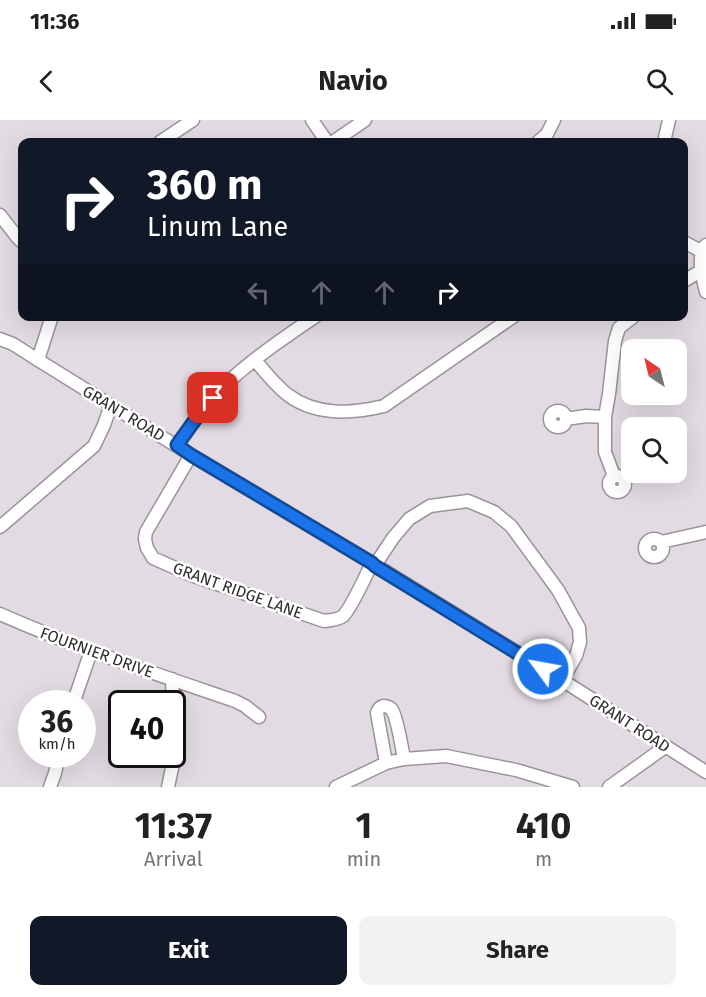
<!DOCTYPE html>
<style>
body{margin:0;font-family:"Fira Sans",sans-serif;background:#f2f2f2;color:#222;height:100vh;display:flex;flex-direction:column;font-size:22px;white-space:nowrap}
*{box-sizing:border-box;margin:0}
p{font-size:20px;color:#767676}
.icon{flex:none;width:33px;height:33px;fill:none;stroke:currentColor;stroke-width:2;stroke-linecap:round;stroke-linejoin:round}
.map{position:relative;height:667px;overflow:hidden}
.side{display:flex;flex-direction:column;background:#fff;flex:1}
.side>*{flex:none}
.top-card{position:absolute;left:18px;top:18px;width:670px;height:183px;border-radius:12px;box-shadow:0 6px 24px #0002;background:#111827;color:#fff;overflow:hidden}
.needle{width:39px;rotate:325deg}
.tools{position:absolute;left:621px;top:219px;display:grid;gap:12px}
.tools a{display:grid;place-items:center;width:66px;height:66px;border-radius:12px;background:#fff;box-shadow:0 6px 24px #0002;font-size:30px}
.speed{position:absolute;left:18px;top:570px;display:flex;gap:12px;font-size:30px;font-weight:700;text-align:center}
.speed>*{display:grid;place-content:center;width:78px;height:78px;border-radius:50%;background:#fff;box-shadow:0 6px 24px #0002;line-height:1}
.speed small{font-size:15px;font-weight:400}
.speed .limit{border:3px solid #111;border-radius:9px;background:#fff;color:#111}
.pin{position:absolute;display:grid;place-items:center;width:51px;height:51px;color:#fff;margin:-26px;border-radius:12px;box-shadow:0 3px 9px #0006}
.me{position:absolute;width:66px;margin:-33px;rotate:302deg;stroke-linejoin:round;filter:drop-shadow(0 0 4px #0008)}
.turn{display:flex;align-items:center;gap:21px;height:126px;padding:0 30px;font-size:27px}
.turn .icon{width:78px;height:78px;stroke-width:2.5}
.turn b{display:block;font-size:42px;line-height:51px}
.lanes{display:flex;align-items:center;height:57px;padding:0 30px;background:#0003;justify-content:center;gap:30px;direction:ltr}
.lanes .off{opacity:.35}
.eta{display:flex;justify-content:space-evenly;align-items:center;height:102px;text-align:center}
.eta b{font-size:36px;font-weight:700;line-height:42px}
.cta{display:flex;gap:12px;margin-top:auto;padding:12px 30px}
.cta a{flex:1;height:69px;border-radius:12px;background:#111827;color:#fff;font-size:24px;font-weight:700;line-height:69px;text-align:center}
.cta a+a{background:#f2f2f2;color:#222}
.status{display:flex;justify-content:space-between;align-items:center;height:42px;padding:0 30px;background:#fff;direction:ltr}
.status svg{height:16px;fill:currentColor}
header{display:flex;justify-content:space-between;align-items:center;height:78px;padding:0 30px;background:#fff;font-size:27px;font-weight:700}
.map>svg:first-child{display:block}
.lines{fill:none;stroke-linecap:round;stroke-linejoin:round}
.minor-casing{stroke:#9b939a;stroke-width:15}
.minor{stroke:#fff;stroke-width:12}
.route-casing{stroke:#114b97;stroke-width:15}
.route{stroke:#1a73e8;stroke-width:10}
.labels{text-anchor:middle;stroke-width:5;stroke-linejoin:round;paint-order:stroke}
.street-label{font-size:16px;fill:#2f2c2e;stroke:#fff}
</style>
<div class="status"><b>11:36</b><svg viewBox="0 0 49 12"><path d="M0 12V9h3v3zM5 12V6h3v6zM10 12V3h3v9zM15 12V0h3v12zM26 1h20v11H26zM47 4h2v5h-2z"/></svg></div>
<header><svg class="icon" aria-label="back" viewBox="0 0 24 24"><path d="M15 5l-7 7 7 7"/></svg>Navio<svg class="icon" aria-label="search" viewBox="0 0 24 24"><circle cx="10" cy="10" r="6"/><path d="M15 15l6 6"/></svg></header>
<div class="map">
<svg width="706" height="667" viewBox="0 0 706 667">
<rect width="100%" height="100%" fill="#e3dbe3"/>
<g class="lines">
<defs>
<path id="minor" d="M312,0L327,22
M160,22L193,0
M333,22L365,0
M538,22L547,14L554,0
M664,22L669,0
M0,95L17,117L22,122
M684,122L697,129H702
M706,125C696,136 703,159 706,172
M684,161L702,150
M0,219L13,224L38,240L191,335L372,443L375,445L562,560L706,652
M38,240L52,196
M255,240C265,252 275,265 288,275C316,296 351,294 384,286L514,196
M550 299a8 8 0 1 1 16 0a8 8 0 1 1-16 0Z
M566,299L586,296L605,297
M177,325C192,304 207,282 227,263C254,238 285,217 316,196
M191,335L146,412L145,419L147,428L153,438L191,455L324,501C331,500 338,500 343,496C352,487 366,455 372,443
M609 364a8 8 0 1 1 16 0a8 8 0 1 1-16 0Z
M614,356L605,332V297L609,274L615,221L619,208L634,196
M0,407L94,326L104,305L111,285
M645 428a9 9 0 1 1 18 0a9 9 0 1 1-18 0Z
M661,422L706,412
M375,445L393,418L409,399L430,386L468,381L494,392L511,406L558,470L579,508L580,522L576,536L562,560
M0,494C77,528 156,554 235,581L245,586L259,597
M73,584L91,531
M386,643L377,593C378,590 378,588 383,586C386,586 390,587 392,590C397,597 402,628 404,639
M50,667L55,653L59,634
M168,667L175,634L172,559
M336,667L386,643L404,639L446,636L516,650L573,667
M609,667L665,627"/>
</defs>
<use href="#minor" class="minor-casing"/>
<use href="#minor" class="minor"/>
</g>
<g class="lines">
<defs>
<path id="route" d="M213,278L200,293L177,325L191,335L372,443L375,446L543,549"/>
</defs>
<use href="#route" class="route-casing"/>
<use href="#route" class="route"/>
</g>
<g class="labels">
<g class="street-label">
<text transform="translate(124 293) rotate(31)" y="6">GRANT ROAD</text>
<text transform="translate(238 470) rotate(20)" y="6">GRANT RIDGE LANE</text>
<text transform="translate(97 532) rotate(20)" y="6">FOURNIER DRIVE</text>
<text transform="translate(630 603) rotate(33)" y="6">GRANT ROAD</text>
</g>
</g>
</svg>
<div class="tools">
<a><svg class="needle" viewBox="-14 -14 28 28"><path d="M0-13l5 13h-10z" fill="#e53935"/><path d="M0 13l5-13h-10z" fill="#767676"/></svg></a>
<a><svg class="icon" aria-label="search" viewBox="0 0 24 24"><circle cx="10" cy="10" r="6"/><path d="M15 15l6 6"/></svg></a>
</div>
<div class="speed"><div>36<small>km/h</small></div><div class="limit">40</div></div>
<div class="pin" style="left:213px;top:278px;background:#d93025"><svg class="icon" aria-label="arrive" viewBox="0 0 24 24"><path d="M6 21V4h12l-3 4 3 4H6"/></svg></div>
<svg class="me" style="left:543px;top:549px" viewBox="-20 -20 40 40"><circle r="17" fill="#1a73e8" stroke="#fff" stroke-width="3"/><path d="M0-11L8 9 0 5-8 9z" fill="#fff"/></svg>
<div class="top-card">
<div class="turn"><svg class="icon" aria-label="right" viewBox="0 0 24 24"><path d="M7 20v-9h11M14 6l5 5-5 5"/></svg><div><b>360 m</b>Linum Lane</div></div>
<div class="lanes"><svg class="icon off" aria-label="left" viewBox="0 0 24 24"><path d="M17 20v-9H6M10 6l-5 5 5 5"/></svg><svg class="icon off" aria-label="ahead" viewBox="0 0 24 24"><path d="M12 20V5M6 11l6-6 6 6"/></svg><svg class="icon off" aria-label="ahead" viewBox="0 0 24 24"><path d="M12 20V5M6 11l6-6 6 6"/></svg><svg class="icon" aria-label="right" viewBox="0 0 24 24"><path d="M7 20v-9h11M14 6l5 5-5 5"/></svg></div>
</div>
</div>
<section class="side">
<div class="eta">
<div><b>11:37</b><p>Arrival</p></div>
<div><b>1</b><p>min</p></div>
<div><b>410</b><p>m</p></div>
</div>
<div class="cta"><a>Exit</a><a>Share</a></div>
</section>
